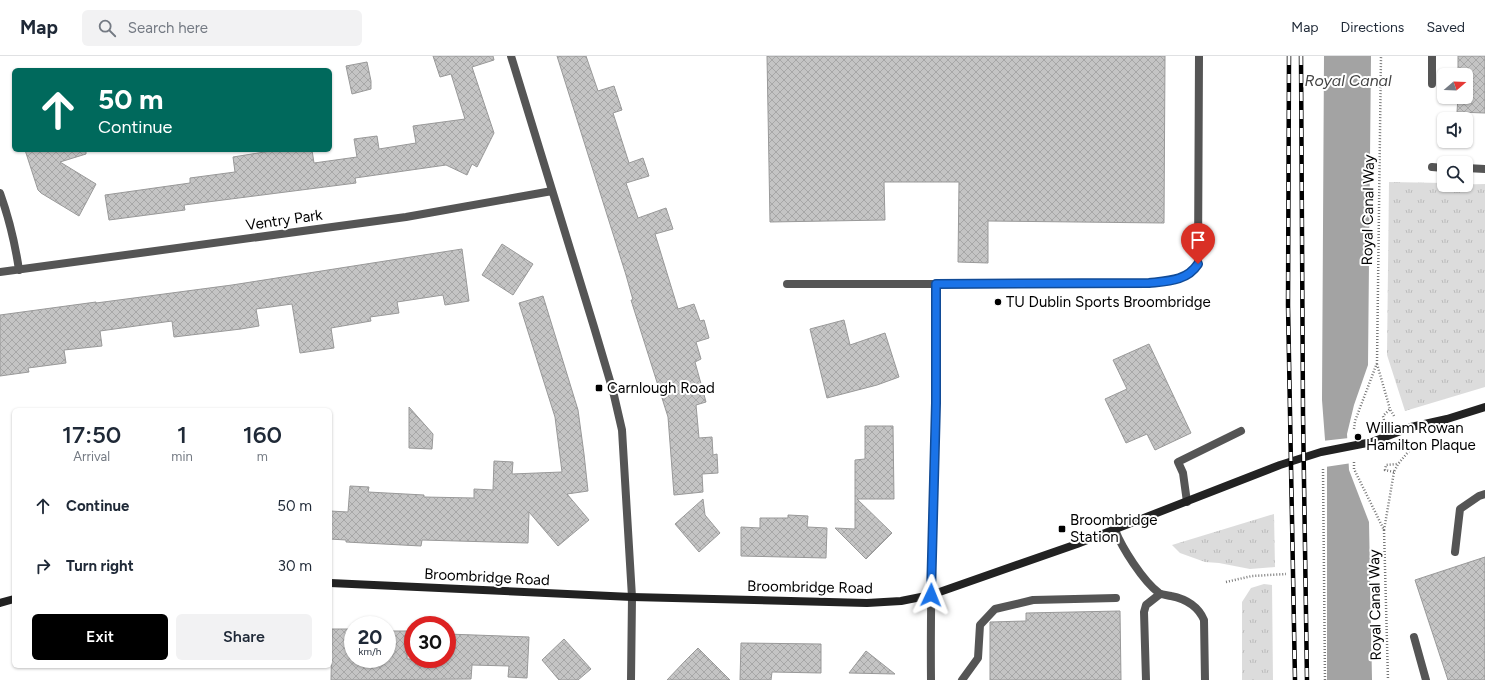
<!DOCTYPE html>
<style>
body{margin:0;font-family:Figtree,sans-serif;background:#f2f2f3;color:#1f2937;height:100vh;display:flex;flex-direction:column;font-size:15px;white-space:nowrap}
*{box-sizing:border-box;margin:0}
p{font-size:13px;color:#747a83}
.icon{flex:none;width:22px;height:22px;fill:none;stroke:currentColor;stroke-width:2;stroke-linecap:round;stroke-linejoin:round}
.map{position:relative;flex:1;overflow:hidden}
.sheet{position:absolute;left:12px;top:352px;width:320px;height:260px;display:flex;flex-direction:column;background:#fff;border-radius:6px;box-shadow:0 1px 3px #0004}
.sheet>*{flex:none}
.top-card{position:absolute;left:12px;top:12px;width:320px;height:84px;border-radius:6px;box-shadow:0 1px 3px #0004;background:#00695c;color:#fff;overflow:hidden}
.needle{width:26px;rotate:71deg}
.buttons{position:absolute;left:1437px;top:12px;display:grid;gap:8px}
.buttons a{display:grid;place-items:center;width:36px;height:36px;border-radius:6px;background:#fff;box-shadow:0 1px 3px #0004;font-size:20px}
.speed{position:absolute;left:344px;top:560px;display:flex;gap:8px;font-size:20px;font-weight:700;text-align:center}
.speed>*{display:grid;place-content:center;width:52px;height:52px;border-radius:50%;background:#fff;box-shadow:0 1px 3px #0004;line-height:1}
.speed small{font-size:10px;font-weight:400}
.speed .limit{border:6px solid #d22;background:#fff;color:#111}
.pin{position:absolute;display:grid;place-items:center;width:34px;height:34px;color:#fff;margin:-41px -17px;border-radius:50% 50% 50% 0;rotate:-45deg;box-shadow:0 0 4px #0007}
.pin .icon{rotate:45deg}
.me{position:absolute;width:44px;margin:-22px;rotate:2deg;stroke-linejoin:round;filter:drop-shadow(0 0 3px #0008)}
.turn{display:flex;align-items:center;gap:14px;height:84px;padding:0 20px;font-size:18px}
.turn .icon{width:52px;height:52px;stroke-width:2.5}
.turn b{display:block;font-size:28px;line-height:34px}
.eta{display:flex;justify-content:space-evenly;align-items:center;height:68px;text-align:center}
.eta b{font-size:24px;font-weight:600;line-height:28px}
.cta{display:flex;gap:8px;margin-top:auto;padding:8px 20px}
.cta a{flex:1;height:46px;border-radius:6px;background:#000;color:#fff;font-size:16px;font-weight:600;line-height:46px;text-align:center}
.cta a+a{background:#f2f2f3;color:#1f2937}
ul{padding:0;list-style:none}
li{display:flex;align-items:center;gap:12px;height:60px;padding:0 20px}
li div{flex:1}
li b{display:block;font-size:15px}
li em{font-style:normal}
header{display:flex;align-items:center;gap:24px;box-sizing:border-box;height:56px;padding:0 20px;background:#fff;border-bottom:1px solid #e0e1e3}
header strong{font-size:19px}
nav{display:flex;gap:22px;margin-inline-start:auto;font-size:14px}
.search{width:280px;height:36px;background:#f2f2f3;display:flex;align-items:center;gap:10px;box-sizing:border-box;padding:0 14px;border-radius:6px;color:#747a83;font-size:15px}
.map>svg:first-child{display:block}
.grass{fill:url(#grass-tufts)}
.water{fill:#a3a3a3}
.pier{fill:#fff}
.building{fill:url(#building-cross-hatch);stroke:#999}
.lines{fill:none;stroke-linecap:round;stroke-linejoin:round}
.path{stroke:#777;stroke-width:2.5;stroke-dasharray:1 2;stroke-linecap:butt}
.lane{stroke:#555;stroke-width:8}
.street{stroke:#555;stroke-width:8}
.secondary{stroke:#222;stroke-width:8}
.rail-casing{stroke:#000;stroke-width:4.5}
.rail{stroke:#fff;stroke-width:3;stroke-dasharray:9;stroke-linecap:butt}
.route-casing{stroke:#114b97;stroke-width:10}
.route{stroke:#1a73e8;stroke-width:7}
.poi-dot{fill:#000;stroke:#fff;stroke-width:1.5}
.labels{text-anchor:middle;stroke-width:4;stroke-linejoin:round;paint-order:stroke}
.street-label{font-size:15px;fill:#000;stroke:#fff}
.poi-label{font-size:15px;fill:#000;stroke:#fff;text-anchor:start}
.water-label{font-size:16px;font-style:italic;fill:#444;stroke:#fff}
</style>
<header>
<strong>Map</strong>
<div class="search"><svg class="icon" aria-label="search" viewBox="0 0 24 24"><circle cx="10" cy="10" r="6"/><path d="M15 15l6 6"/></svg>Search here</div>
<nav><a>Map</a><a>Directions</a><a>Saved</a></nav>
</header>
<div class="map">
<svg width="1485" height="624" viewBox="0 0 1485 624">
<defs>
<pattern id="grass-tufts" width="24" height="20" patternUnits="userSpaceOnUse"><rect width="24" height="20" fill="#dcdcdc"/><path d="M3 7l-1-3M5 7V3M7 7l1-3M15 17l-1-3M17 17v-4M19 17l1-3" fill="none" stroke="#bbb"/></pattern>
<pattern id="building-cross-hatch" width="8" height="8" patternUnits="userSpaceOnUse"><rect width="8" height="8" fill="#c4c4c4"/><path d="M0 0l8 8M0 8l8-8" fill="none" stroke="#a7a7a7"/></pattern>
</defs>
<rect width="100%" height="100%" fill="#fff"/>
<path class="grass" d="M1389,126L1444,127V129L1485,128V331L1405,355L1387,299Z
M1274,458L1275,511L1250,513L1219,507L1205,506L1180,497L1172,489Z
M1264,528L1272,529L1273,624H1242V546L1251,532Z"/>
<path class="water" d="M1324,0H1371L1368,309L1354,349L1347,378L1349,414L1369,466L1372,624H1327V410L1322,344Z"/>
<path class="pier" d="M1349,382L1352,407L1325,411L1322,385Z"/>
<path class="building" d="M433,0H493L494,4L472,11L494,77L477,111L472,108L467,119L446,109L355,122L356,127L184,149L185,154L109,164L105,139L190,127V122L235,116L233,101L277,94H312L314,107L357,101L354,83L377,80L379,93L416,87L413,70L465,63L451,18L440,21Z
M557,0H586L598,35L614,30L622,54L613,57L629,107L643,102L649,120L626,127L638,162L666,152L673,173L655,178L678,253L694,248L700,265L704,264L709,282L696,286L701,303L695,306L706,346L696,349L699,382L712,381L713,399L717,398L718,417L702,418L703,436L674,439L668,361L631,244H633L626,219Z
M767,0H1165L1164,167L988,165V207L958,206L959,126H884L885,164L770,166Z
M1458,0H1485V57L1457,56L1458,41H1466V19H1458Z
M367,6L371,25V33L352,38L346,10Z
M25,94H86V98L60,106L96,128L79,160L41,137L38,134Z
M502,188L533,208L513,239L482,219Z
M462,193L469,245L445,249L443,239L397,246L399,257L370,261L371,265L331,272L334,292L300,297L292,248L256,253L259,270L241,273L174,281L172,265L100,275L102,290L64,294L66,307L28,312L29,316L0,320V259L96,246V247L232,229Z
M543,240L578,354L584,398L588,435L567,438L589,464L558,490L529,456L528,487L422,484L421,490L346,486V484L330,483V455L348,456L350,430L369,431L368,436L424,439V441L474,442V433L493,434L494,405L513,406L512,418L562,416L555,361L519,247Z
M844,264L850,289L885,277L899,321L877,329L827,342L810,273Z
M1149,288L1191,377L1155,394L1147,378L1126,387L1105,343L1127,333L1113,304Z
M409,351L433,378L432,393L409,392Z
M865,370H893L894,443H857L892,477L866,503L835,472L855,473V404L865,403Z
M703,443L705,459L720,477L699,496L675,468Z
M788,459L808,460L807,471L827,472L826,502L741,500V471L760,472V462H788Z
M1485,501V624H1448L1415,524Z
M1120,555L1121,624H990V566L1026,565V557Z
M332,573H353V603H387V575H408L407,603H447V578L529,581L527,622L508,621L509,610L472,609L471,623L331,624Z
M564,583L591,613L578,624H559L542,604Z
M741,587L821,588V617L772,616L771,624H740Z
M698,592L730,624H667L685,605Z
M866,595L895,618L849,617Z"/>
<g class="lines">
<path class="path" d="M1377,308L1390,353L1394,360
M1384,364L1383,360L1390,353
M1354,373L1355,365L1377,307L1381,0
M1354,406V413L1384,474L1388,624
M1323,413L1325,624
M1394,416L1385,414L1386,409L1397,408
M1384,474L1394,416L1398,408L1414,389
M1226,526L1252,520L1286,518"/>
<path class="lane" d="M1432,0V28
M1432,111L1444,112
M1466,112L1485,113
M787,228H936
M936,347V228L1149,227C1168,225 1187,225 1198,208L1199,0
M1187,446L1183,417L1178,406L1241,375
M1115,474C1122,492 1143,525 1159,537C1162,539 1167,539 1171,540C1186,543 1198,550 1204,564L1205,624
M1455,496L1460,453L1479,440L1485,438
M1414,581L1426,624
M962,624L978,602L980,569L995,553L1033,544L1116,542
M1146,624L1144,556L1146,549L1160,538"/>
<path class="street" d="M511,0L594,271L613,335L622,374L632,541L631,624
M0,137C9,162 15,187 19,214
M0,216L406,161L552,135
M931,624C930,532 933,439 936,347"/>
<path class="secondary" d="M330,527L632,541L867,547L901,545L931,539L1077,488L1280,409L1321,396L1372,386L1411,371L1447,363L1485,351
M0,547L14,543"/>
<defs>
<path id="rail" d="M1289,0L1288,249L1295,624
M1301,0L1303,358L1307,624"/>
</defs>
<use href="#rail" class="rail-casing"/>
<use href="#rail" class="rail"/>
</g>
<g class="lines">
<defs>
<path id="route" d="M931,539L936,347V228L1149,227C1168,225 1187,225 1198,208"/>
</defs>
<use href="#route" class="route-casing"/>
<use href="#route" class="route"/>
</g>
<g class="poi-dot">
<circle cx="998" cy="246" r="4"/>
<rect x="595" y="328" width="8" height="8" rx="2"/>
<circle cx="1358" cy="381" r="4"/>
<rect x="1058" y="469" width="8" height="8" rx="2"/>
</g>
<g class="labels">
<g class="street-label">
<text transform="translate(1368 154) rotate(-89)" y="5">Royal Canal Way</text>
<text transform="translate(284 164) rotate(-8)" y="5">Ventry Park</text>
<text transform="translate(487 521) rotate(3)" y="5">Broombridge Road</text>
<text transform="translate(810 531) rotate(1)" y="5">Broombridge Road</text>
<text transform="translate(1375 549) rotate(-91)" y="5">Royal Canal Way</text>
</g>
<g class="poi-label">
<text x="1006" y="251">TU Dublin Sports Broombridge</text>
<text x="607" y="337">Carnlough Road</text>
<text x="1366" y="377">William Rowan<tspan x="1366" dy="17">Hamilton Plaque</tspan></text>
<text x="1070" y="469">Broombridge<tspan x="1070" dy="17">Station</tspan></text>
</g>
<g class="water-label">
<text x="1348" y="30">Royal Canal</text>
</g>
</g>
</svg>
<div class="buttons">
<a><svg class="needle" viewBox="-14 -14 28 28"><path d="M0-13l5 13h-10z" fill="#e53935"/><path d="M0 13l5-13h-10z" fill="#747a83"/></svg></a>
<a><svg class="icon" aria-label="sound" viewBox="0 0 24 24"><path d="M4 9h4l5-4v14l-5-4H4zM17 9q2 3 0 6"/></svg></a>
<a><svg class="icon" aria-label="search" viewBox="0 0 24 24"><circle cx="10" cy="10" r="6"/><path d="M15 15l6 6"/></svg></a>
</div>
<div class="speed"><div>20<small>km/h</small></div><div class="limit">30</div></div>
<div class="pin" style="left:1198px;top:208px;background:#d93025"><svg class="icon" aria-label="arrive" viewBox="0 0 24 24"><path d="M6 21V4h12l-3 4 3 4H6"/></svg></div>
<svg class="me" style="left:931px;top:539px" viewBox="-20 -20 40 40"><path d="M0-17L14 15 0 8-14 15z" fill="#1a73e8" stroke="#fff" stroke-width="4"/></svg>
<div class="top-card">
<div class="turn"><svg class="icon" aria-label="ahead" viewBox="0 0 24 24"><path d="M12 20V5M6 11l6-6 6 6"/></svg><div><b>50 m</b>Continue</div></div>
</div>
<section class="sheet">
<div class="eta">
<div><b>17:50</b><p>Arrival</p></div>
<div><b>1</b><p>min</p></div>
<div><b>160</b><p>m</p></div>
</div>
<ul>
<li><svg class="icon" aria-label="ahead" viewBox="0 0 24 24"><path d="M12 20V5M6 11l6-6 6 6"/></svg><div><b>Continue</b></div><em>50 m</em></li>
<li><svg class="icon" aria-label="right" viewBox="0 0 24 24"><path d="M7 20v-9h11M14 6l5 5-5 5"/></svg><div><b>Turn right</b></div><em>30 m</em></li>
</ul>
<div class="cta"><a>Exit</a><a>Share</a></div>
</section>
</div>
